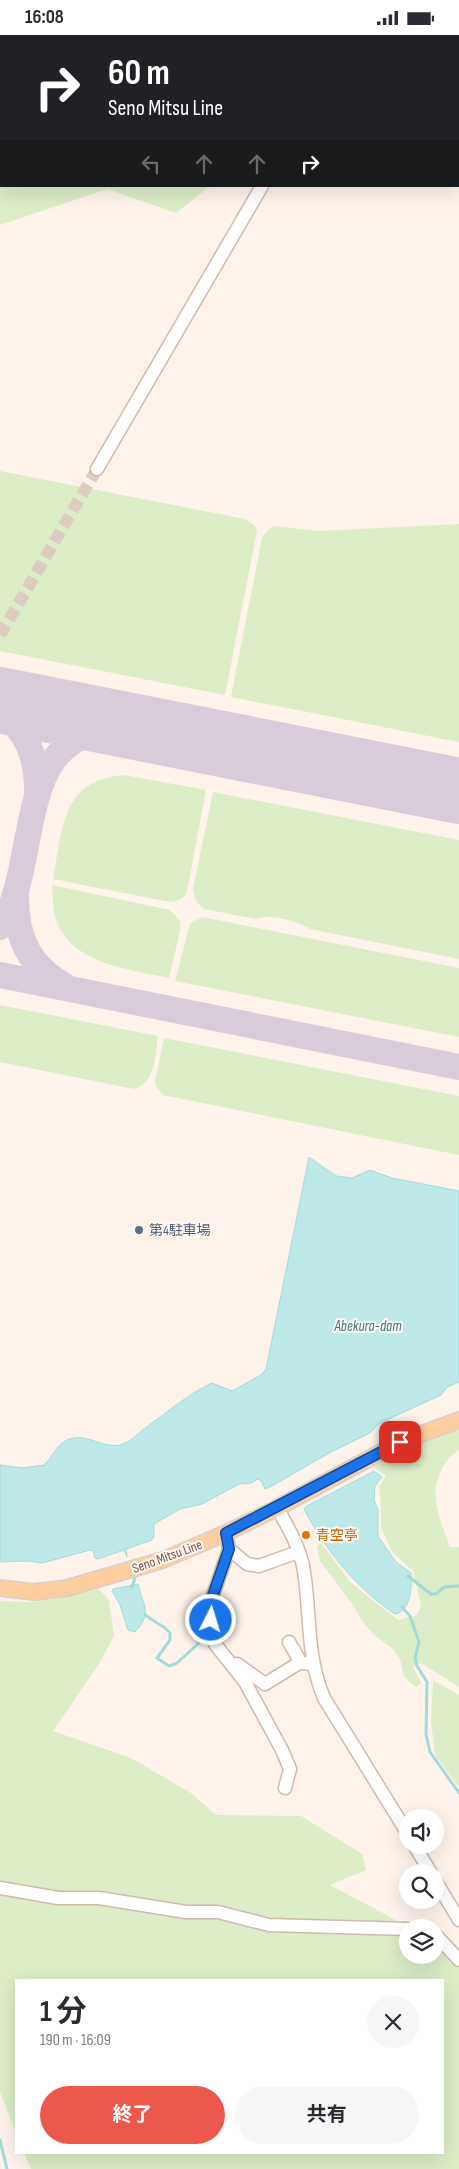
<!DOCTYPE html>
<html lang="ja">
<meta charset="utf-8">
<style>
body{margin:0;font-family:"Sofia Sans Condensed","Noto Sans JP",sans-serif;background:#f7f7f7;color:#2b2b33;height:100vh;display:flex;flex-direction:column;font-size:19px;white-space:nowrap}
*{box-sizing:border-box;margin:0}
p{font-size:16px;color:#7c7c81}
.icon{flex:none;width:28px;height:28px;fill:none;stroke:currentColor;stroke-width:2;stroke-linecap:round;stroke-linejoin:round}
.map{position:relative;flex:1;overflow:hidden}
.panel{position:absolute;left:15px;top:1944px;width:429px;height:175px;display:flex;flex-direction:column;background:#fff;border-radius:0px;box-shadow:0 5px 20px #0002}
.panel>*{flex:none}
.banner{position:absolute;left:0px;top:0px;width:460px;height:152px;box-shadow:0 5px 20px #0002;background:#202124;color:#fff;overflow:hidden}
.buttons{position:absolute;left:399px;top:1774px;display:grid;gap:10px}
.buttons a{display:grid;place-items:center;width:45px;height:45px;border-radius:50%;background:#fff;box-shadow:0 5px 20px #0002;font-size:25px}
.pin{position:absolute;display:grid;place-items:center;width:42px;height:42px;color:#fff;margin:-21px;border-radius:10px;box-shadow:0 2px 8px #0006}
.me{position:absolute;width:55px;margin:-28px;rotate:5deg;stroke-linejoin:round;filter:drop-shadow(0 0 4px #0008)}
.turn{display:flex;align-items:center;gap:18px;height:105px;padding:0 25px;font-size:22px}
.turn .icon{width:65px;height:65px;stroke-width:2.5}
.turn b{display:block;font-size:35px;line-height:42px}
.lanes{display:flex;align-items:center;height:48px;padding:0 25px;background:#0003;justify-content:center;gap:25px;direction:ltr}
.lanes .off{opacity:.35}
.round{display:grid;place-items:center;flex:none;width:52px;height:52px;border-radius:26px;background:#f7f7f7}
.headline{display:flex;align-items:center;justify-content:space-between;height:85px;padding:0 25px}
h1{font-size:30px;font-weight:700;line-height:38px}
.primary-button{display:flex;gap:10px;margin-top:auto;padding:10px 25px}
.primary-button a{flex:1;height:58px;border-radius:30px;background:#ec584b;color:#fff;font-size:20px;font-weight:700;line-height:58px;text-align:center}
.primary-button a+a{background:#f7f7f7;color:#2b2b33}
.status{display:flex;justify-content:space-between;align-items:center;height:35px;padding:0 25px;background:#fff;direction:ltr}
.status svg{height:14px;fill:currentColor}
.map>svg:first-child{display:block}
.green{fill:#dcedc7}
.water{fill:#bde9e9;stroke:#a3dbdc}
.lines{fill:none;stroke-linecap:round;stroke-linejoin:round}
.stream{stroke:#a3dbdc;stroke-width:3}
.taxiway{stroke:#d9ccda;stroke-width:26}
.runway{stroke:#d9ccda;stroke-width:66}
.minor-tunnel{stroke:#ddccc3;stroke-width:12;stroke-dasharray:12 6;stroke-linecap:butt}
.minor-casing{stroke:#d2b9ae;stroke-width:15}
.major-casing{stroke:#dacfcd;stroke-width:18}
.minor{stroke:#fff;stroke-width:12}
.major{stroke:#fecea1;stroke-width:15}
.route-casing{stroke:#114b97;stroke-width:12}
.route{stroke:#1a73e8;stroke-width:9}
.service-dot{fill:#5c6f8a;stroke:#fff8f2;stroke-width:2}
.food-dot{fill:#e8710a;stroke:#fff8f2;stroke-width:2}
.labels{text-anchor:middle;stroke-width:4;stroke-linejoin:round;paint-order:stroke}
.service-label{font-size:14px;fill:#4e5e75;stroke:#fff8f2;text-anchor:start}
.food-label{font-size:14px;fill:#c56008;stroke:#fff8f2;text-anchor:start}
.street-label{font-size:14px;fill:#7b554b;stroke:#fff8f2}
.water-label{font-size:15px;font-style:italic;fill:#3a7779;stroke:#fff8f2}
</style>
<div class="status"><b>16:08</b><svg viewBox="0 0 49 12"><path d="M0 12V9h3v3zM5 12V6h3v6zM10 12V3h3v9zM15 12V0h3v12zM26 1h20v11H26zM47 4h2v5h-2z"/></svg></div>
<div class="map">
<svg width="459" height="2134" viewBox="0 0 459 2134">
<rect width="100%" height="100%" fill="#fef3eb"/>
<path class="green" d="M0,0L103,1H1V151H210L176,178L107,154L0,190Z
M0,436L245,484L254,490L257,496L225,660L0,616Z
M459,489V707L231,662L262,503L266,497L273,491L319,496Z
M124,740L206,755L187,856C183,864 179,866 170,867L53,844C63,793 61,745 124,740Z
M213,757L459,805V924L310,894C297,886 270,878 255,884L204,874C196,868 194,863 193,854Z
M52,850L170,875L180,886V896L169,943C128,934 73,930 56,885C52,875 53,861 52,850Z
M202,882L459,933V1002L175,946L190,888Z
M0,970L158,1001C155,1019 156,1049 134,1054L0,1027Z
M164,1003L459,1061V1120L163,1060L157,1053L155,1047Z
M459,1393V1415C443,1424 433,1449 436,1466C438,1482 445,1497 450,1512H459V1652L421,1628L413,1631L421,1648L416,1652L404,1642L400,1624L393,1614L374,1600L361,1585L353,1570L320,1526L317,1511L321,1508L351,1548L398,1585L416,1581L421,1571L413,1536L392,1517L381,1493V1473L379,1452L386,1441L374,1432L403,1413Z
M99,1554L109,1565L114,1601L99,1629L53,1696L131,1723L191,1758L216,1780L301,1781L362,1819L366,1835L330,1850L409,1892L408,1920H435V1907L459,1920V2134H31L24,2118H442V1945H16V2098L0,2057V1566L29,1567Z
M433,1645L459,1660V1753L435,1720L431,1685Z"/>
<path class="water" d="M309,1122L336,1141L352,1143L370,1135L392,1143L459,1156V1347L447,1352L441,1360L393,1382L377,1390L370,1398L331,1417L270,1452L265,1454L262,1447L258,1444L251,1448L239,1449L202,1469L180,1474L154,1489V1502L152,1505L126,1514L127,1522L124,1515L98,1524L95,1523L93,1516L90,1515L42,1528L28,1526L0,1527V1430L22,1433L44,1430C52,1423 57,1409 67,1405C86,1396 105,1416 123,1409C133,1405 139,1397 148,1391C168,1376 189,1359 212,1348L232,1356L261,1340L266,1334Z
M374,1436L382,1442L375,1451L374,1465L378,1475V1501L396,1527L411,1538C412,1552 411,1576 395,1579C355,1552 327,1517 304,1474L307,1471Z
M138,1549C143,1572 153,1577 135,1597L128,1595L120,1570L112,1556L113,1554Z"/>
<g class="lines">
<path class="stream" d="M408,1541L431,1559H436L444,1552L459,1551
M132,1552L135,1543
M402,1572L410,1581L419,1607L415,1623L417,1631L427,1647L426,1699L430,1717L459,1758
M145,1580L165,1593L170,1598V1605L157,1623L169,1631L177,1628L201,1606H209
M0,2105L7,2134"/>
<path class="taxiway" d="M0,675C27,696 37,722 37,755
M16,862C16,903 29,931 65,951
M0,892C13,873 17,854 22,831C38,754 39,691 138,692
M0,940L459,1032"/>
<path class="runway" d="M0,665L459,756"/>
<path class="minor-tunnel" d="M0,600L97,434"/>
<defs>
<path id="minor" d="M409,1V0
M97,434L262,151
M277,1473C288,1492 301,1514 304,1537C311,1581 306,1620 324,1663L408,1799
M226,1498L229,1514L211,1566V1597L215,1609L245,1647L282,1715L290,1734L285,1753
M229,1514L247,1529L259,1531L298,1517
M289,1607L301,1628
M237,1629L265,1649L299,1628L312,1629
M414,1810L431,1838
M435,1845L459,1885
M0,1853L58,1863H99L186,1877H218L269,1890L408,1894
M435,1899L459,1925"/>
<path id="major" d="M0,1553L34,1557L67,1553L163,1525L226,1498L277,1473L400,1407L459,1385"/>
</defs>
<use href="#minor" class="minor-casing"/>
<use href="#major" class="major-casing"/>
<use href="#minor" class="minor"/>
<use href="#major" class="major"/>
</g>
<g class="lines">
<defs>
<path id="route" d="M211,1585V1566L229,1514L226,1498L400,1407"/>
</defs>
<use href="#route" class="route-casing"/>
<use href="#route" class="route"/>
</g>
<circle class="service-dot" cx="139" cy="1195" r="5"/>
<circle class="food-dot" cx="306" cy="1500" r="5"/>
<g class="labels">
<g class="service-label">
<text x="149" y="1200">第4駐車場</text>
</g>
<g class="food-label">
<text x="316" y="1505">青空亭</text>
</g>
<g class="street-label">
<text transform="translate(167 1521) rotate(-20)" y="5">Seno Mitsu Line</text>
</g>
<g class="water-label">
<text x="368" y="1296">Abekura-dam</text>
</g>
</g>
</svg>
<div class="buttons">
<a><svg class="icon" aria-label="sound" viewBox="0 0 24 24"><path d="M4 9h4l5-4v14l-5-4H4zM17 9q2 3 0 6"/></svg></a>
<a><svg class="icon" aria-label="search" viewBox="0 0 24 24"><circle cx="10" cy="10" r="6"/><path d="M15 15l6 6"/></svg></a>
<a><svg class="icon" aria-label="layers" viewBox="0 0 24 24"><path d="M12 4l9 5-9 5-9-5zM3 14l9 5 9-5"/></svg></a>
</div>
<div class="pin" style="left:400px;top:1407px;background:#d93025"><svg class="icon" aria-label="arrive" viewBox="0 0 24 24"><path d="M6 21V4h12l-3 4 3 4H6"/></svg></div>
<svg class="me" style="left:211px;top:1585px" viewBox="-20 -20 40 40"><circle r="17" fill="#1a73e8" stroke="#fff" stroke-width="3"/><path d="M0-11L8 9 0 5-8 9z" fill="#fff"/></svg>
<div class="banner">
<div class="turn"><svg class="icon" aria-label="right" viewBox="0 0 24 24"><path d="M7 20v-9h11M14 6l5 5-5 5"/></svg><div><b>60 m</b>Seno Mitsu Line</div></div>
<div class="lanes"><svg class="icon off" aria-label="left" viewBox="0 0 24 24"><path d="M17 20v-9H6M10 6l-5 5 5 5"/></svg><svg class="icon off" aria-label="ahead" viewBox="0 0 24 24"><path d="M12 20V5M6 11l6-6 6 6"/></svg><svg class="icon off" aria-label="ahead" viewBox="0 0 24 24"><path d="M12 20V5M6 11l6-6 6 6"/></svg><svg class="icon" aria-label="right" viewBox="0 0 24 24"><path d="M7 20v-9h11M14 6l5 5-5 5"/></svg></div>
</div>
<section class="panel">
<div class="headline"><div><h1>1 分</h1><p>190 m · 16:09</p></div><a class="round"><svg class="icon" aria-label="close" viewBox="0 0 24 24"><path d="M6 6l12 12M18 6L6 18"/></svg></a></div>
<div class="primary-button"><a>終了</a><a>共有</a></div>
</section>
</div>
